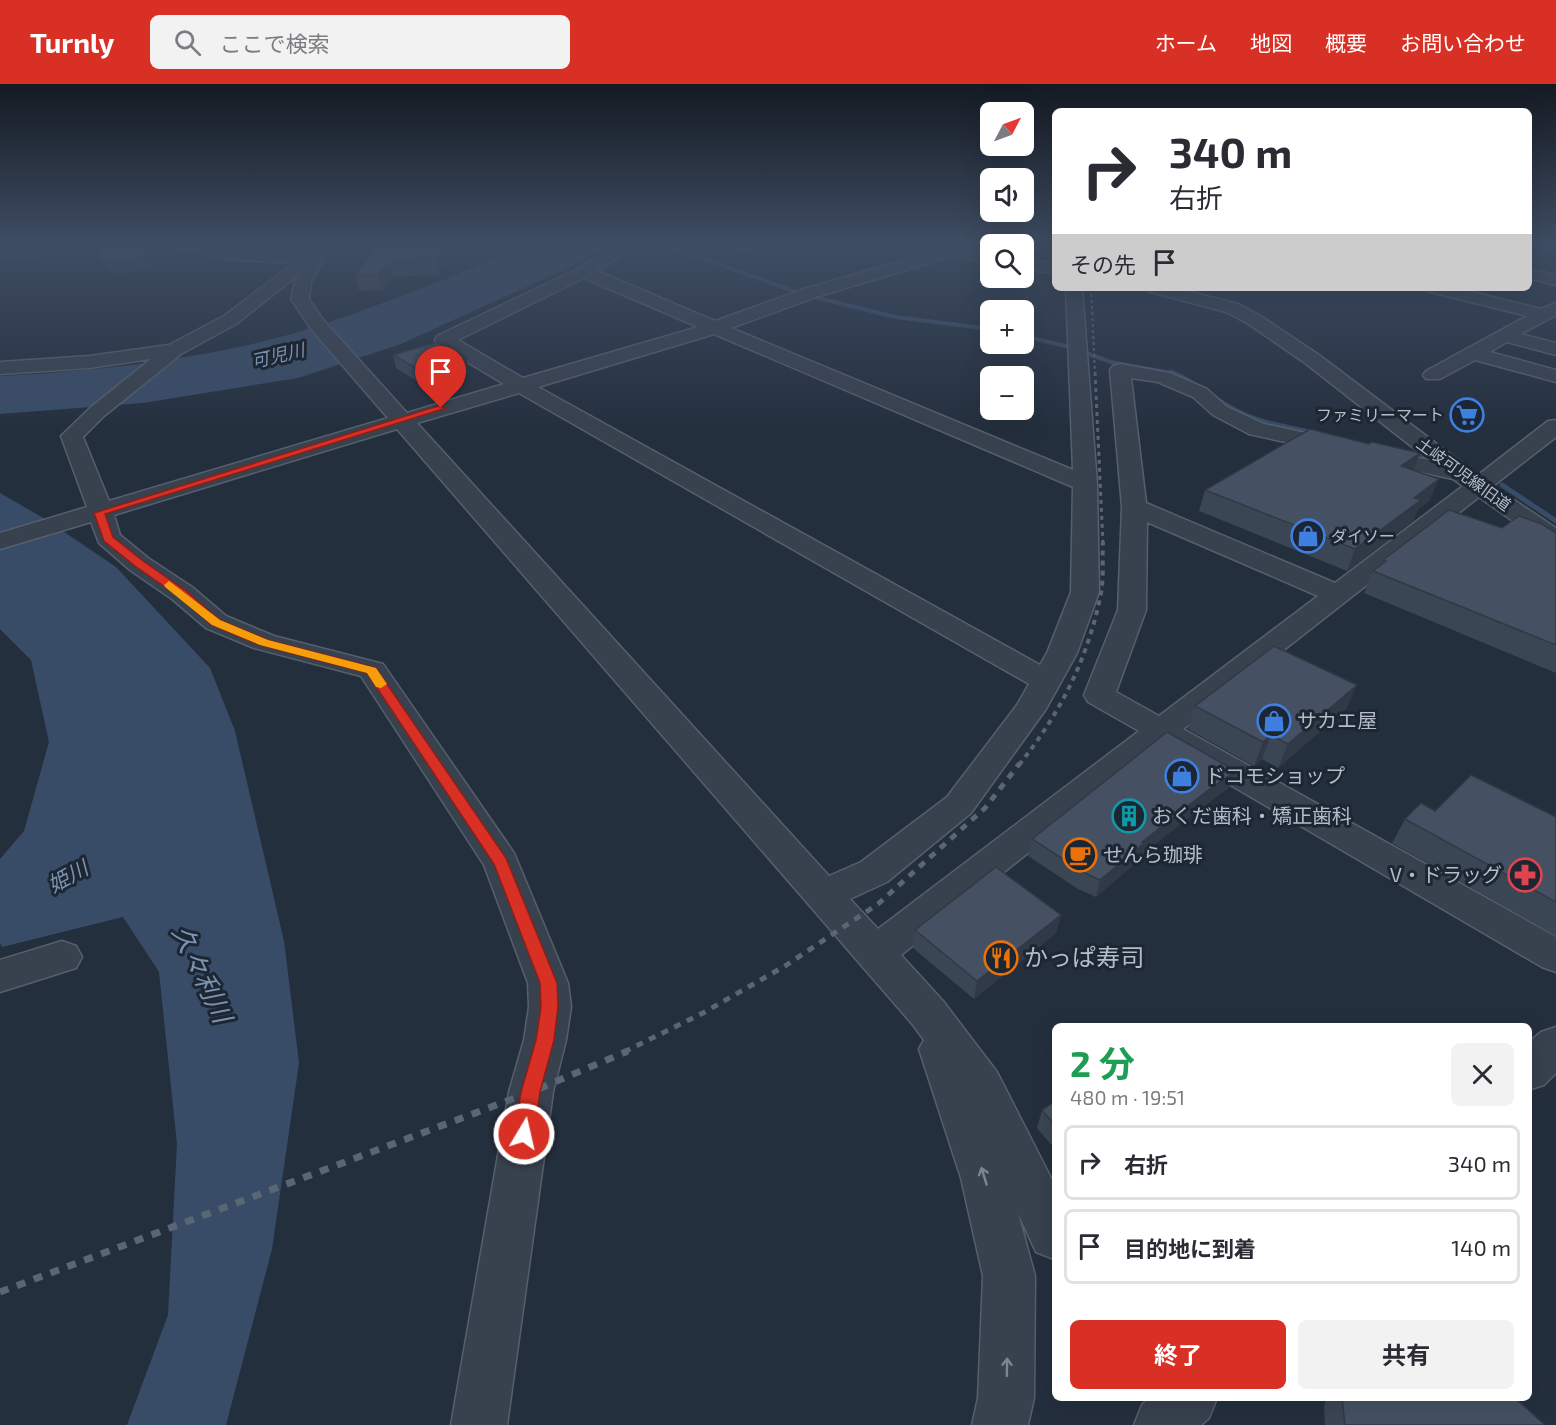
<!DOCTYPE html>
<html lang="ja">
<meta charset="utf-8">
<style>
body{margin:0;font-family:"Exo 2","Noto Sans JP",sans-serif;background:#f2f2f3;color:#2b2b33;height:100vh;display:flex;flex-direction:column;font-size:22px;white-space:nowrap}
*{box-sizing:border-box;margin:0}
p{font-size:20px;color:#7c7c81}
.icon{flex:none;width:33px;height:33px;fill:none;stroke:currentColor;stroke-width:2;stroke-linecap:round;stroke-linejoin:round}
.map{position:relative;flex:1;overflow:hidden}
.details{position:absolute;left:1052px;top:939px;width:480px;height:378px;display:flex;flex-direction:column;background:#fff;border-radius:9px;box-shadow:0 6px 24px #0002}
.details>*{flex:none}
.hud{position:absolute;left:1052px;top:24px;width:480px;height:183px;border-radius:9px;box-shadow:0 6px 24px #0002;background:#fff;color:#2b2b33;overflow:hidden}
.needle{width:39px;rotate:49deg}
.tools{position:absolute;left:980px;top:18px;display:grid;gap:12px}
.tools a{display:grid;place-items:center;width:54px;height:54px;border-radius:9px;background:#fff;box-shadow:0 6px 24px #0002;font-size:30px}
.pin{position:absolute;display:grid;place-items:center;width:51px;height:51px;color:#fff;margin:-62px -26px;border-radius:50% 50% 50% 0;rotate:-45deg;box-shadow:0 0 6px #0007}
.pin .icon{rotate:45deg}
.me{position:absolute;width:66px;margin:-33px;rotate:9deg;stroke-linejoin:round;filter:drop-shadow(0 0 4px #0008)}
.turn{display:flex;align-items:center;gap:21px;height:126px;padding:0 18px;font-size:27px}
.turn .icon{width:78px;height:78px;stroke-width:2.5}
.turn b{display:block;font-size:42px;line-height:51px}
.then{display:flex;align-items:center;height:57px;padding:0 18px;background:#0003;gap:12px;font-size:22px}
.round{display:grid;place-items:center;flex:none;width:63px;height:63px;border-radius:9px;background:#f2f2f3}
.head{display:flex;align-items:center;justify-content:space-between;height:102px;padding:0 18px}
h1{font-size:36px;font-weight:700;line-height:45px;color:#1e9e55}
.cta{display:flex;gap:12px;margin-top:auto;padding:12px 18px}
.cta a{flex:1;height:69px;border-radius:9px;background:#d93025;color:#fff;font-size:24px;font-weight:700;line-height:69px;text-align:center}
.cta a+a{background:#f2f2f3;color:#2b2b33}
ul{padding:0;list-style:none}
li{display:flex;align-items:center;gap:18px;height:75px;margin:0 12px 9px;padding:0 6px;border:3px solid #e1e1e2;border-radius:9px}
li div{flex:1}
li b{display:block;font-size:22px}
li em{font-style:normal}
header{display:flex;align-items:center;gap:36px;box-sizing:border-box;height:84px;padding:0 30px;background:#d93025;color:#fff}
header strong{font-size:28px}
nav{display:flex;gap:33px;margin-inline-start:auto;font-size:21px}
.search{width:420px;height:54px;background:#f2f2f3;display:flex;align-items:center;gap:15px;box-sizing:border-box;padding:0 21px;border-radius:9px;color:#7c7c81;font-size:22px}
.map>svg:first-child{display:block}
.water{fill:#394c67}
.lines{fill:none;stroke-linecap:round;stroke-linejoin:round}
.stream-far1{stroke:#394c67;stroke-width:4}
.stream{stroke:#394c67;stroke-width:5}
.minor-casing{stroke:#565f6c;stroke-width:3}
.major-casing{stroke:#414a57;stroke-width:3}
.minor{fill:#38414e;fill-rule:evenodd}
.major{fill:#56606e;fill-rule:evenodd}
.rail-far4{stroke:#5a6575;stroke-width:2;stroke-dasharray:3 3;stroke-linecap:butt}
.rail-far3{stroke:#5a6575;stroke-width:3;stroke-dasharray:4 4;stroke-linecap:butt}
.rail-far2{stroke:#5a6575;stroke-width:4;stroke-dasharray:5 5;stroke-linecap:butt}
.rail-far1{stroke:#5a6575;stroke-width:5;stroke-dasharray:7 7;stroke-linecap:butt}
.rail{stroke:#5a6575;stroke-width:7;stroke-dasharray:9 9;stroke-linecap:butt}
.wall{fill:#3b4654}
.shaded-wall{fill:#303945}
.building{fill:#455162;stroke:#303945;stroke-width:1.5}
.oneway{stroke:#7c8592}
.route{fill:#d93025;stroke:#8d1f18;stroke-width:1.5}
.slow{fill:#f59e0b}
.labels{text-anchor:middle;stroke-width:6;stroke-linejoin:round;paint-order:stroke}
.far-poi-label{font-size:16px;fill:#b4bcc9;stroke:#1d2633;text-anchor:end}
.far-street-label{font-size:16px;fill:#b4bcc9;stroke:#1d2633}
.far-water-label{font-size:18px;font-style:italic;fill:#7c92b1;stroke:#1d2633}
.poi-label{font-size:20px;fill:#b4bcc9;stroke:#1d2633;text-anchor:start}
.water-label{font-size:21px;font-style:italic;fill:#7c92b1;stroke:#1d2633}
.near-poi-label{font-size:24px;fill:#b4bcc9;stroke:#1d2633;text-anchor:start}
.near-water-label{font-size:26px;font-style:italic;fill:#7c92b1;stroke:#1d2633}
</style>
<header>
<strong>Turnly</strong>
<div class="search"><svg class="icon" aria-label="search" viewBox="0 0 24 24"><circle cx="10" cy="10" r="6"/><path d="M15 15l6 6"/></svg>ここで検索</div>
<nav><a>ホーム</a><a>地図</a><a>概要</a><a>お問い合わせ</a></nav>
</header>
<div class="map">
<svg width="1556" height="1341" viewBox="0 0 1556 1341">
<rect width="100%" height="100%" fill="#242f3e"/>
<path class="water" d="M525,158H611L572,182L401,260L298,294L143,319L0,330V292C86,288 174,278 257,259C304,248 351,231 396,214C440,198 483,181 525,158Z
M0,409L45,435L116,483L210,584L235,647L284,857L299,979L272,1165L226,1341H127L168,1231L177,1060L159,888L123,833L2,863L0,859V775L24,747L49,658L31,576L0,545Z"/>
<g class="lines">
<path class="stream-far1" d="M635,158L670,163L802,210
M818,214L896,233L990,245
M1023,252L1066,262L1111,278L1176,290"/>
<path class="stream" d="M1171,288C1195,297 1213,315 1235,326C1260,340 1288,343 1315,349
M1502,401L1556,437"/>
<defs>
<path id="minor" d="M169,158H198L234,166L309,171L314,164H324L327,167L311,198L309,215L324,237L407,329L504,300L437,260L435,256L437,252L578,185L624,158H642L597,187L715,237L804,205L932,168L926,166L923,163L931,158L990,169V179L953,172L816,213L731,244L1073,386L1066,204H1082L1097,400L1099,508L1077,569L1046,625L971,729L887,798L850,815L878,845L1139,647L1088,618L1084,611L1118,526L1122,423L1110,286L1113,282L1120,280L1170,289L1207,305L1227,323L1264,340L1429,376L1305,279L1247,239L1226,228L1150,208L1148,204H1176L1238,220L1259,231L1319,271L1478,391L1548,337L1556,336V353L1493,402L1556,444V464L1547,461L1479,413L1183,645L1556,853V888L1542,883L1162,661L901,871L943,917L997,988L1054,1100V1175L1036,1168L1018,1129L1035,1192L1034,1314L1028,1341H972L978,1314L983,1192L961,1094L919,965L924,956L913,941L397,345L114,431L120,451L148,474L192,503L226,532L274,552L383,580L514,769L568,899L571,923L566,956L553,1008L507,1341H451L509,1008L524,956L529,923L528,899L484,781L361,592L254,564L206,544L172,515L130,486L99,459L91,438L0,465V449L87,423L61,352L90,324L151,275L89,284L0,290V278L89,272L169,261L224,232L294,179L234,176L171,161ZM299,190L295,198L291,215L311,245L388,334L109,417L83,353L104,332L181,270L236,240ZM584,194L698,243L523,294L458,256ZM714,250L1073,403L1071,508L1047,569L1040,581L538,303ZM1131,294L1158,298L1193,313L1213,331L1249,350L1453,395L1463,402L1335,499L1146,419ZM519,309L1029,600L1017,621L947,713L861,778L829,792L417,339ZM1147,438L1318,512L1159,632L1116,608L1146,526Z
M725,158H751L765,162L768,165L760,170L727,161Z
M1023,174L1054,180V190L1023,184Z
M1528,184L1556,191V201L1528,194Z
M1428,204H1456L1541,225L1556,219V231L1521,250L1556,259V271L1507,258L1490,268L1556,286V298L1475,276L1440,295H1426L1423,291L1426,287L1527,232L1430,208Z
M62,857L76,862L82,873L76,884L0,908V876Z
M1556,943V989L1544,1001L1528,1006V959L1541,948Z
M1149,1314H1217L1209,1334L1201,1341H1134L1142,1321Z"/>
<path id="major" d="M1539,158H1556V166L1541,161Z"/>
</defs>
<use href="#minor" class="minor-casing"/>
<use href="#major" class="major-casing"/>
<use href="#minor" class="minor"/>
<use href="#major" class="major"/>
<path class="rail-far4" d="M1091,204L1095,290"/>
<path class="rail-far3" d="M1095,288L1103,460"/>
<path class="rail-far2" d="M1019,681C1061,628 1088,575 1101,509C1104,493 1102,475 1103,458"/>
<path class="rail-far1" d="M624,968L703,929L785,882L878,820L985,724L1020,679"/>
<path class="rail" d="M0,1208L531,1008L628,967"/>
</g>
<path class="wall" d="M377,158H450L451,165L438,191L393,193L382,206L359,207L356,191Z
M94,162L154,184L112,191L99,174Z
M393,271L469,288L433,300L428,297L420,299L396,284Z
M1369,360L1420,369L1413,387L1430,416L1418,425L1413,437L1347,487L1199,427L1205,406Z
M1502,444L1556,449V589L1364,509L1373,487L1381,481L1383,476Z
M1195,622L1347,624L1278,684L1262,675L1254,682L1188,645Z
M1230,703L1201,724L1140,772L1139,776L1096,813L1078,805L1028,772L1032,755Z
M1556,733V852L1392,759L1405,735Z
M1061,831L1056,849L974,915L913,864L915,846Z
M1054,1018V1064L1037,1044L1042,1026Z
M1326,1314H1515L1545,1341H1325L1324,1322Z"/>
<path class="shaded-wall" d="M71,158H85V168L0,178V167Z
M444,158H450L451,165L438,191L435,176Z
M150,172L154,184L112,191L108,179Z
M390,178L393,193L382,206L378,191Z
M466,274L469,288L433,300L430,286Z
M425,283L428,297L420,299L417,285Z
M1420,369L1412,390L1401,382Z
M1439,395L1430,416L1418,425L1413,437L1347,487L1355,465L1414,414Z
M1357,601L1347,624L1278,684L1288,660Z
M1271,651L1262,675L1254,682L1263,658Z
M1236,687L1230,703L1201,724L1140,772L1139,776L1096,813L1100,796L1142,758L1207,707Z
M1061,831L1056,849L974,915L977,897Z"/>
<path class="building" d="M0,158H71L0,167Z
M116,158H138L150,172L108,179L94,162Z
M377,158H444L435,176L390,178L378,191H356Z
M437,258L466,274L430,286L425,283L417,285L393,271Z
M1310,345L1369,360L1372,358L1420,369L1401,382L1439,395L1414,414L1421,416L1355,465L1205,406Z
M1449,426L1502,444L1519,432L1542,440L1556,449V561L1373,487L1386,477L1383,476Z
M1274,562L1357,601L1288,660L1271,651L1263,658L1195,622Z
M1167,648L1236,687L1207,707L1142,758L1144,759L1100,796L1083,788L1032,755Z
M1471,691L1556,733V818L1405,735L1421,719L1435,727Z
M996,783L1061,831L977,897L915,846Z
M1054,1018V1040L1042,1026Z
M1342,1314H1515L1545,1341H1345Z"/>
<defs><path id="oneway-shaft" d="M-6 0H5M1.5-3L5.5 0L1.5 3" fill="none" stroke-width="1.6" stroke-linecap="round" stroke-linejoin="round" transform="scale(1.5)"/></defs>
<g class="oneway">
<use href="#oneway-shaft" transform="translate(984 1092) rotate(-107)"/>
<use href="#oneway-shaft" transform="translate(1007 1283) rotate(-89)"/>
</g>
<linearGradient id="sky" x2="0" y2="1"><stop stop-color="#141a22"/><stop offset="0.46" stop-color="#3f4d63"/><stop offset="1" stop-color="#3f4d63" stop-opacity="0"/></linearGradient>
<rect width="1556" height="346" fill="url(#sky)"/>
<path class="route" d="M438,322L446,324L105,430L113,453L143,477L186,507L220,536L268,556L376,584L506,774L557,899L558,923L554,956L540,1008L534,1050L531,1056L524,1058L517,1056L514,1050L521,1008L536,956L541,923L540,899L494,780L367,589L260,561L212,541L178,512L135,482L104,457L94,429Z"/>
<path class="slow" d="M169,497L220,536L268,556L376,584L387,600L381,604L376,603L367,589L260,561L212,541L165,503L164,501Z"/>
<defs>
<symbol id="supermarket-ring" viewBox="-11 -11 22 22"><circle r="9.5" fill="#1d2633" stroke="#3f7fe0" stroke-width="1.5"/><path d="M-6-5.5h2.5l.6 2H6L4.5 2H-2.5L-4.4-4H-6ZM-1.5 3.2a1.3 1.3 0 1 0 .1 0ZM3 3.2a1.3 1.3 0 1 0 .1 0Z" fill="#3f7fe0"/></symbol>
<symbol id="shop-ring" viewBox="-11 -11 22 22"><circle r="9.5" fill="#1d2633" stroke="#3f7fe0" stroke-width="1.5"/><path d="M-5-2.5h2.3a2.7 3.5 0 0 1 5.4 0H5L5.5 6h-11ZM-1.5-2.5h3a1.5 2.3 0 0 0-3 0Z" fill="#3f7fe0"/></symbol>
<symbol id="building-ring" viewBox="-11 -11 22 22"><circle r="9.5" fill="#1d2633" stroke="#0f9aa8" stroke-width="1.5"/><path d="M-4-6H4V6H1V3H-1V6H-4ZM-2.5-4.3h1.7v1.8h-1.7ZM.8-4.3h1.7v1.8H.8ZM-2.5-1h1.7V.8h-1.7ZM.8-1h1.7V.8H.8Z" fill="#0f9aa8"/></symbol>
<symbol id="cafe-ring" viewBox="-11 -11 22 22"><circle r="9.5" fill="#1d2633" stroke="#e8710a" stroke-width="1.5"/><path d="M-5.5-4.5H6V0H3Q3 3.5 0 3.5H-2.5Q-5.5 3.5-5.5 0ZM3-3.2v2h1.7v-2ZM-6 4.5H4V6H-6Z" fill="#e8710a"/></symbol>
<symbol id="pharmacy-ring" viewBox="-11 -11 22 22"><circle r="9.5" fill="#1d2633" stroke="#e0444e" stroke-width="1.5"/><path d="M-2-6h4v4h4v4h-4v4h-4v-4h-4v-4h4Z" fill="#e0444e"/></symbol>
<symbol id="restaurant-ring" viewBox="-11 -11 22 22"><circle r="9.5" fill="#1d2633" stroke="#e8710a" stroke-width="1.5"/><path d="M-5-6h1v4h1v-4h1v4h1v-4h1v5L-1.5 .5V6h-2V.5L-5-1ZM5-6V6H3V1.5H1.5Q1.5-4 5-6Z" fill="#e8710a"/></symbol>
</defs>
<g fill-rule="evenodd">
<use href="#supermarket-ring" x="1448" y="312" width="38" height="38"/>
<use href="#shop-ring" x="1289" y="433" width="38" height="38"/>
<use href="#shop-ring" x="1255" y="618" width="38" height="38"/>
<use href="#shop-ring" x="1163" y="673" width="38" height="38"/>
<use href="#building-ring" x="1110" y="713" width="38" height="38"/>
<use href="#cafe-ring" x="1061" y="752" width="38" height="38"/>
<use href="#pharmacy-ring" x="1506" y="772" width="38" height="38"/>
<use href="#restaurant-ring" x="982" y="855" width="38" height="38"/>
</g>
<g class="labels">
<g class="far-poi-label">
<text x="1444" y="337">ファミリーマート</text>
<text x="1331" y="458" text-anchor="start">ダイソー</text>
</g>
<g class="far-street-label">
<text transform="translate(1464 390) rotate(36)" y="6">土岐可児線旧道</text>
</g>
<g class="far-water-label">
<text transform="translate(278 272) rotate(-13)" y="6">可児川</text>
</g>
<g class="poi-label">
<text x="1297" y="644">サカエ屋</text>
<text x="1205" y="699">ドコモショップ</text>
<text x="1152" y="739">おくだ歯科・矯正歯科</text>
<text x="1103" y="778">せんら珈琲</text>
<text x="1502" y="798" text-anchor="end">V・ドラッグ</text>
</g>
<g class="water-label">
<text transform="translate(68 793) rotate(-29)" y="7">姫川</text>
</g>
<g class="near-poi-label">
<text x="1024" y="882">かっぱ寿司</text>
</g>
<g class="near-water-label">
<text transform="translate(202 890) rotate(65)" y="9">久々利川</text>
</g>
</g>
</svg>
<div class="tools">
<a><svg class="needle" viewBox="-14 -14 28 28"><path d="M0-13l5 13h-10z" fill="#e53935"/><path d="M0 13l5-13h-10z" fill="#7c7c81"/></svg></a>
<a><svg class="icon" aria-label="sound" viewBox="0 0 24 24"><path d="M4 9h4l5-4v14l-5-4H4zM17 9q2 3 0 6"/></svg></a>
<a><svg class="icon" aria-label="search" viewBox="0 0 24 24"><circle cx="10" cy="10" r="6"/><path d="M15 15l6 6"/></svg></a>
<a>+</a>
<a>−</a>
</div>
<div class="pin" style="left:441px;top:324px;background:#d93025"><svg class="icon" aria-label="arrive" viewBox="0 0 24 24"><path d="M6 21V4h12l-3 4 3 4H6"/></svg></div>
<svg class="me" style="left:524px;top:1050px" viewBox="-20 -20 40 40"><circle r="17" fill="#d93025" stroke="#fff" stroke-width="3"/><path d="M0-11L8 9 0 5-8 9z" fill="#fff"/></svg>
<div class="hud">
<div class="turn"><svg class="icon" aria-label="right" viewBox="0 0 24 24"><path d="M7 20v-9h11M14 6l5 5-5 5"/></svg><div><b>340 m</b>右折</div></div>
<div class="then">その先<svg class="icon" aria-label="arrive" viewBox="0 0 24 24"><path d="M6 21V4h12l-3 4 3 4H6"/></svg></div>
</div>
<section class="details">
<div class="head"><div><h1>2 分</h1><p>480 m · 19:51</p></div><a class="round"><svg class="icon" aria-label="close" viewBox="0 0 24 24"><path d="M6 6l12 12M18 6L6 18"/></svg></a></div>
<ul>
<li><svg class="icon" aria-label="right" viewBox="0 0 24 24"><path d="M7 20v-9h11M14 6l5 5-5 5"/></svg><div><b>右折</b></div><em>340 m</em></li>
<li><svg class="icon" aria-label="arrive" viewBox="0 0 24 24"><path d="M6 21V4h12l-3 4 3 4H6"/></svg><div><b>目的地に到着</b></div><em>140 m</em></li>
</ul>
<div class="cta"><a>終了</a><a>共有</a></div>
</section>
</div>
